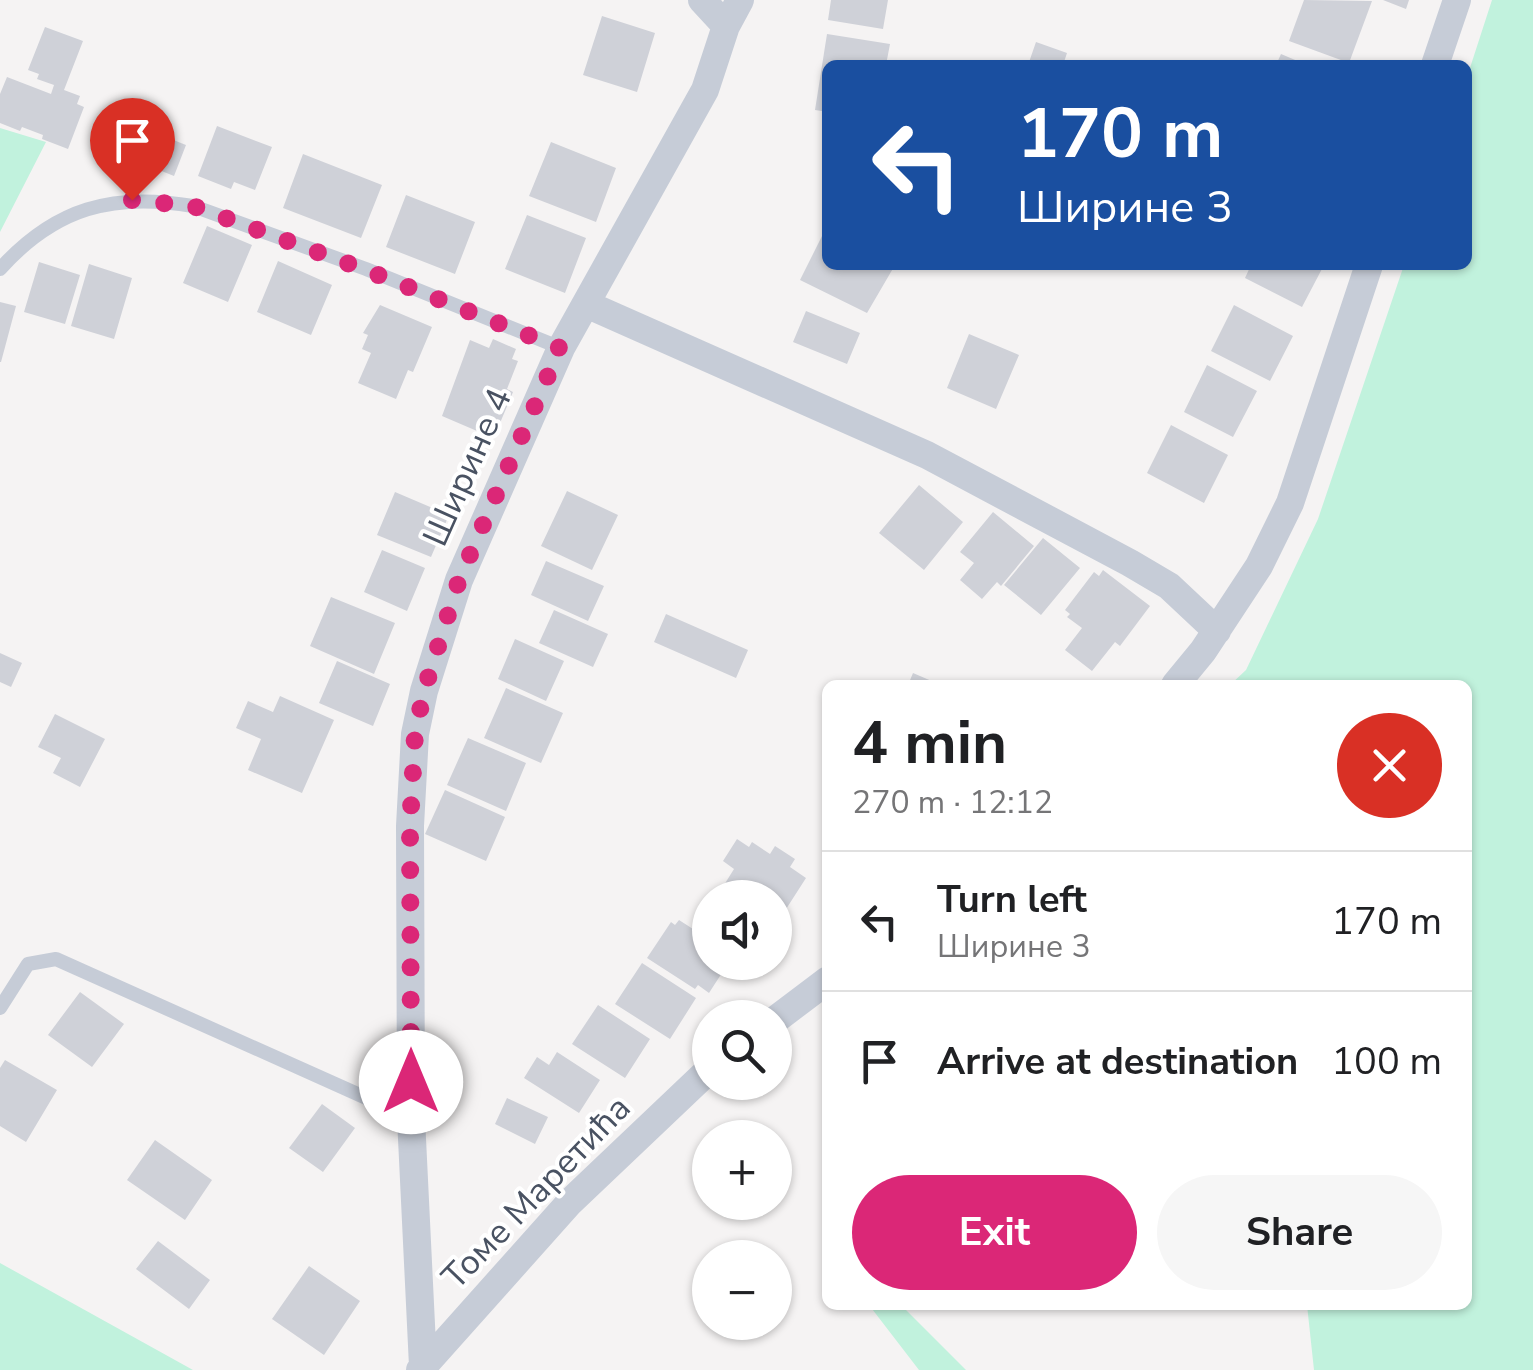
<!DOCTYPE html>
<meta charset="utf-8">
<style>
body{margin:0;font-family:"Nunito Sans",sans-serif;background:#f6f6f6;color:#202124;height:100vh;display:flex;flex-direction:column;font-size:38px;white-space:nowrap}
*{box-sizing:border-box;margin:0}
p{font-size:32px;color:#757577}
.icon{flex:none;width:55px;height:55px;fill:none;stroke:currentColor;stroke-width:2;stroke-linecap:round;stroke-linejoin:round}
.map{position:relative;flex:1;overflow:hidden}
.panel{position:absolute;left:822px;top:680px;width:650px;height:630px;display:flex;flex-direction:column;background:#fff;border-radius:15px;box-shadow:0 2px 8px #0004}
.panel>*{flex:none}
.guide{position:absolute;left:822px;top:60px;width:650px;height:210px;border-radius:15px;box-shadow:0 2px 8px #0004;background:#1a4fa0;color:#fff;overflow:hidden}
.buttons{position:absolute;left:692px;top:880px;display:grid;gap:20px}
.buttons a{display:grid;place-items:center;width:100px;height:100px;border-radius:50%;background:#fff;box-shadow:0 2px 8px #0004;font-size:50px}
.pin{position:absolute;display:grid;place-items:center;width:85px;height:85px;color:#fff;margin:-102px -42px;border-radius:50% 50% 50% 0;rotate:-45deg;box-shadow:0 0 10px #0007}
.pin .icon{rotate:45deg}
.me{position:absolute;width:110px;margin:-55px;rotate:0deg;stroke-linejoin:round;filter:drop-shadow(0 0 8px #0008)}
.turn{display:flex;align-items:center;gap:35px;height:210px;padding:0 30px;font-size:45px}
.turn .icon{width:130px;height:130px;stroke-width:2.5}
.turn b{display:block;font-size:70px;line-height:85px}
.round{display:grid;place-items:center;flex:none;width:105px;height:105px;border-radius:52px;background:#f6f6f6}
.summary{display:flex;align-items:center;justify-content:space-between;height:170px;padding:0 30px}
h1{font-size:60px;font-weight:700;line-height:75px}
.button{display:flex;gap:20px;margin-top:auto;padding:20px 30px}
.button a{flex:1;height:115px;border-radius:60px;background:#db2777;color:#fff;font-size:40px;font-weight:700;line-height:115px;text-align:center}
.button a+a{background:#f6f6f6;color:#202124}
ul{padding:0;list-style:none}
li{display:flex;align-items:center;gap:30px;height:140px;padding:0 30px;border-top:2px solid #e0e0e0}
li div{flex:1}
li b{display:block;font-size:38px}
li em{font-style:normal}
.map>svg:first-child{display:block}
.green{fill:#c1f2dd}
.building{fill:#cfd1d8}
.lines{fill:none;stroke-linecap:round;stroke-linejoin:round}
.service{stroke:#c6ccd7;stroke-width:14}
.minor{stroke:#c6ccd7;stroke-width:28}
.route{stroke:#db2777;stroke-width:18;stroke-dasharray:0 32.4}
.labels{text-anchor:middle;stroke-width:8;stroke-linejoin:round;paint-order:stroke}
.street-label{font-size:35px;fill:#495262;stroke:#fff}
</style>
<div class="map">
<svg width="1533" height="1370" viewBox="0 0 1533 1370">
<rect width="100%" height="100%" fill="#f5f3f3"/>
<path class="green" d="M1492,0H1533V1370H1314L1307,1305H1468V685H1230L1246,670L1318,519L1404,265H1468V74Z
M0,128L46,142L0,232Z
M0,1263L193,1370H0Z
M869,1305H901L966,1370H919Z"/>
<path class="building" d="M831,0H888L883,29L828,20Z
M1304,0L1372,1L1349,63L1289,41Z
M1383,0H1409L1406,9Z
M602,16L655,33L637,92L583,75Z
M45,27L83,41L64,90L80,96L77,104L84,107L68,149L42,139L43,135L22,127L20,131L0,123V94L7,77L51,94L54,85L37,79L39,74L28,70Z
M827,34L890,44L886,65H828V112L815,110Z
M1036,42L1067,53L1063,65H1028Z
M1281,54L1307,65H1276Z
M105,117L136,130L138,126L186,145L174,176L149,166L145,176L125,168L129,158L93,149Z
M217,126L272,147L255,190L234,182L231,189L198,176Z
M551,142L616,168L596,222L529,196Z
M303,154L382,185L361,238L283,208Z
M406,195L475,222L455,274L386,247Z
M527,215L586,238L565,293L505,269Z
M828,224V265H895L867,313L800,280Z
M207,226L252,245L228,302L183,283Z
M278,261L332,285L311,335L257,312Z
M39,262L80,275L65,324L24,312Z
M89,264L132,278L114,339L71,326Z
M1251,265H1324L1302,307L1245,278Z
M0,302L16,306L1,362H0Z
M380,305L432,327L413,372L408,370L396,399L358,383L371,353L362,349L368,335L363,333Z
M1234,305L1293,336L1270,381L1211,351Z
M806,311L860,333L847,364L793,342Z
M969,334L1019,355L996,409L947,388Z
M493,339L516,349L512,359L518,361L507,389L513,392L500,423L483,416L477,431L442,416L470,340L489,348Z
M1207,365L1257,391L1233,437L1184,412Z
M1171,425L1228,455L1204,503L1147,473Z
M919,485L963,522L924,570L879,533Z
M567,491L618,515L592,570L541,546Z
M395,492L449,515L431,557L377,535Z
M993,512L1034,546L1001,586L997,582L982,599L960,580L974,563L960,552Z
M1043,538L1080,568L1041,615L1004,585Z
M382,550L425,568L407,611L364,592Z
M546,561L604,586L588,621L531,595Z
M1103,570L1150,606L1120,646L1115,642L1092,671L1065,650L1082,628L1067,617L1070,614L1065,610L1094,572L1099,576Z
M331,597L395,623L374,674L310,646Z
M554,610L608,634L593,667L539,643Z
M666,614L748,650L736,678L654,642Z
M515,639L564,661L546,701L498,679Z
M0,653L22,663L11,687L0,682Z
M337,661L390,684L373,726L319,703Z
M913,673L941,685H908Z
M506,688L563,713L541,763L484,738Z
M280,696L334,720L302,793L248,770L261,739L236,728L248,701L273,712Z
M55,714L105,739L80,787L53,773L61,758L38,747Z
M468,738L526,763L506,811L447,785Z
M445,790L505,817L486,861L425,834Z
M737,839L749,847L752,842L770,854L775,846L795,859L790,867L806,878L779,920L775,917V898H744L724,885L734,869L723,861Z
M679,920L710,940V962H729L709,993L698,985L695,989L647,958L671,922L675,925Z
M642,963L696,998L670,1039L615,1004Z
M80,992L124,1024L92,1067L48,1035Z
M598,1005L650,1039L625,1078L572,1044Z
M557,1052L600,1080L579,1113L524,1078L537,1057L549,1065Z
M5,1060L57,1090L26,1142L0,1126V1068Z
M507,1098L548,1117L535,1144L495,1124Z
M322,1104L355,1128L323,1172L289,1148Z
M155,1140L212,1180L185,1220L127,1180Z
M158,1241L210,1280L189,1309L136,1269Z
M309,1266L360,1301L324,1355L272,1319Z"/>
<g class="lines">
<path class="service" d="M0,269C55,208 113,192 193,206L366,269L561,348
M0,1008L28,964L56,959L411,1118"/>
<path class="minor" d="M702,0L726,26
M1435,65L1457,0
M586,304L927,455L1130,563L1169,586L1217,631
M1175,685L1203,651L1259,566L1290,503L1369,265
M775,1020L828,980
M423,1366L411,1118L410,826L415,734L424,691L459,580L561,348L705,90L726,26L740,0
M420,1370L570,1202L710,1069"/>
</g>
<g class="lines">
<path class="route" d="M132,200L193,206L366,270L560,348L459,580L424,691L415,734L410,826L411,1082"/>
</g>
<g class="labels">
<g class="street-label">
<text transform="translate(467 467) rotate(-66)" y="12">Ширине 4</text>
<text transform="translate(536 1192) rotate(-46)" y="12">Томе Маретића</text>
</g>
</g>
</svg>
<div class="buttons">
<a><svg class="icon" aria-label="sound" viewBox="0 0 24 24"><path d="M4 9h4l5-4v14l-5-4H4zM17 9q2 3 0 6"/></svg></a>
<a><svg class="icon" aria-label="search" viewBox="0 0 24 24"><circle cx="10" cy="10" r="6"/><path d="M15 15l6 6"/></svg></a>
<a>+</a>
<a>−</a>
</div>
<div class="pin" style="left:132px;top:200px;background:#d93025"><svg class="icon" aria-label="arrive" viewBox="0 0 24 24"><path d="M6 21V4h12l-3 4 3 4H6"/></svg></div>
<svg class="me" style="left:411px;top:1082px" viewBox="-20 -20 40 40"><circle r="19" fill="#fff"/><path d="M0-13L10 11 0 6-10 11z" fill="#db2777"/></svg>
<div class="guide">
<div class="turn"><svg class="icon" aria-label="left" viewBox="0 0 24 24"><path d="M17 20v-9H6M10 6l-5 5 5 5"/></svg><div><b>170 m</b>Ширине 3</div></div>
</div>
<section class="panel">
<div class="summary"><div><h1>4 min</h1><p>270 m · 12:12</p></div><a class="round" style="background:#d93025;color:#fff"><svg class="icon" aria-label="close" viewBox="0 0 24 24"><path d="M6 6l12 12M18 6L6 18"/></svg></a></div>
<ul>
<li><svg class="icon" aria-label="left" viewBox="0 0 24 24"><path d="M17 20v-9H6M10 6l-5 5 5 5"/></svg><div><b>Turn left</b><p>Ширине 3</p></div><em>170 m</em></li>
<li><svg class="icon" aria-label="arrive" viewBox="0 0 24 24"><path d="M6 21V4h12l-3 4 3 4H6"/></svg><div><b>Arrive at destination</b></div><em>100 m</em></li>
</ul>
<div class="button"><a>Exit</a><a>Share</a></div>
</section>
</div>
